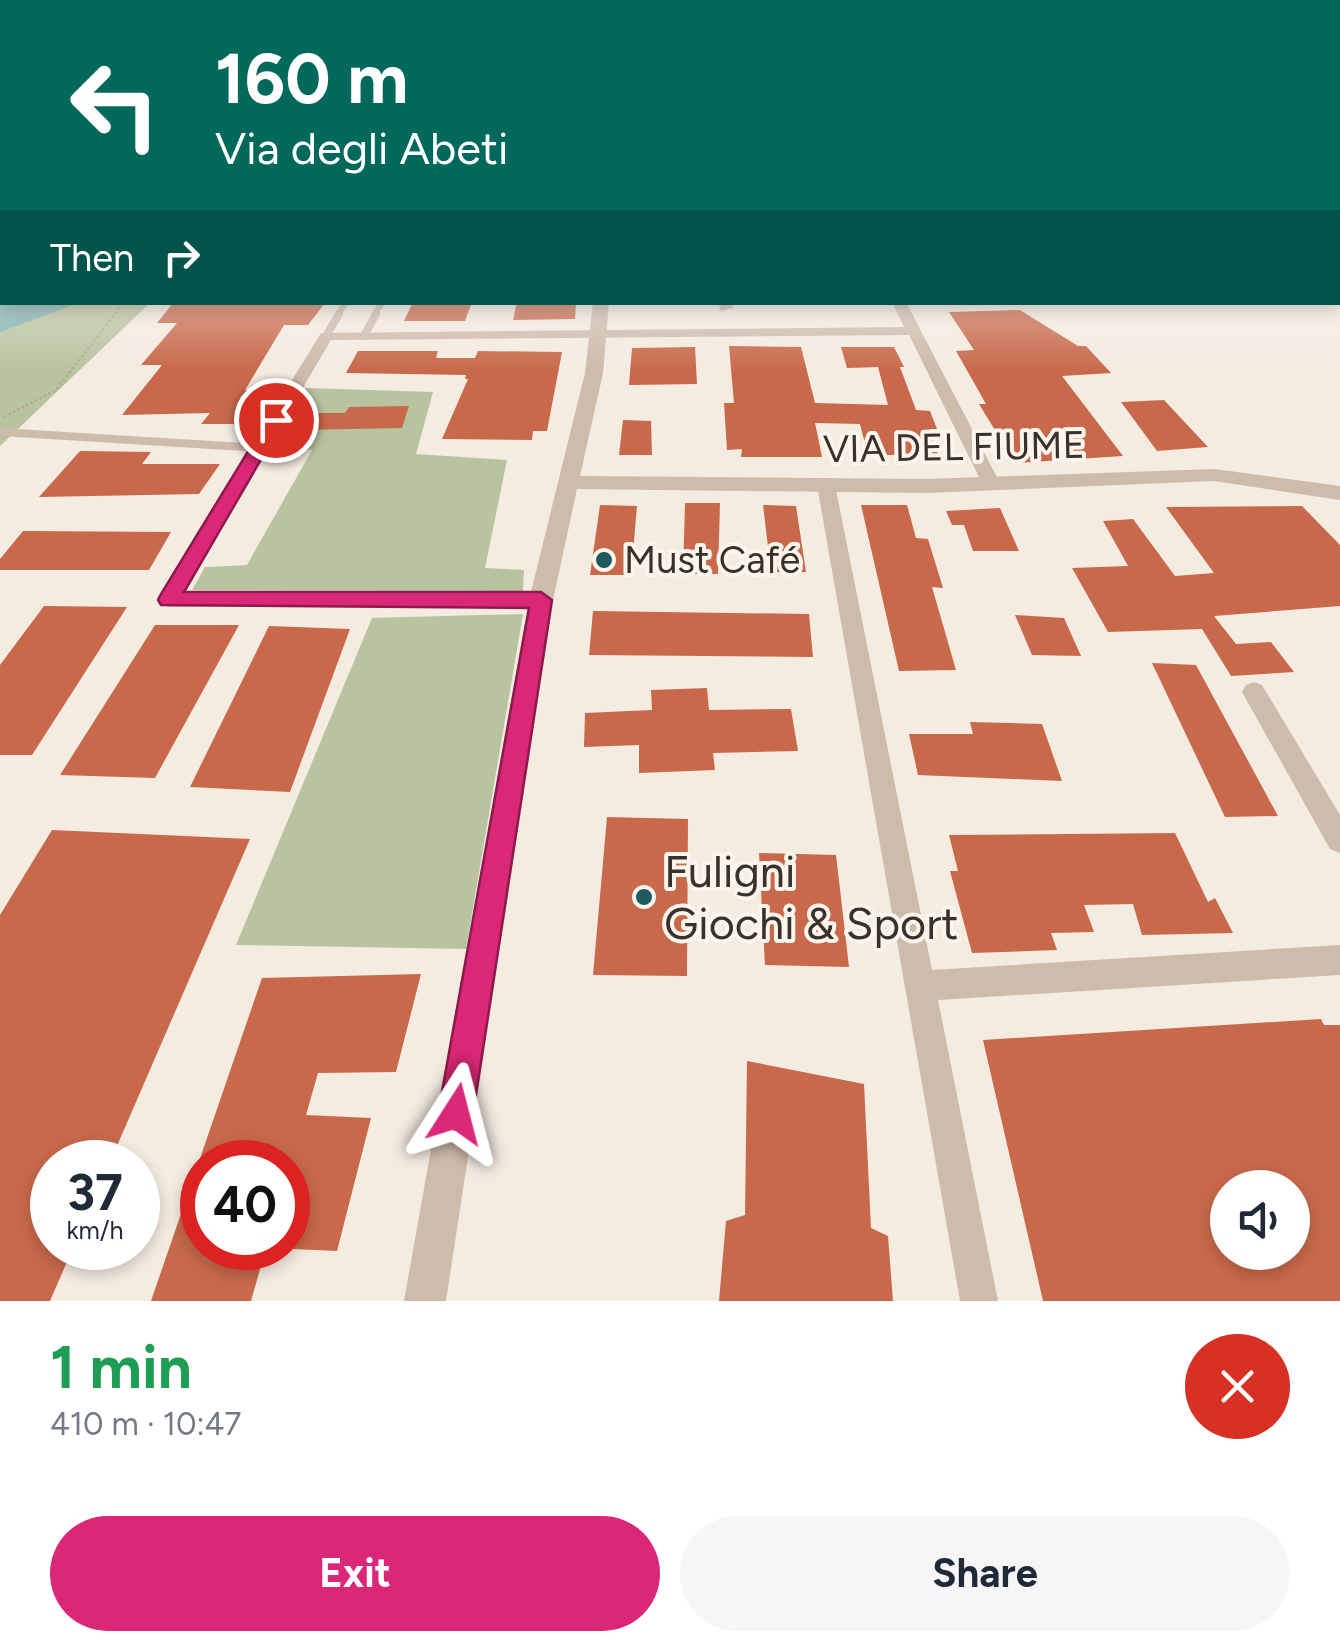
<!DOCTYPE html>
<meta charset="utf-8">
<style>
body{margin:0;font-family:Figtree,sans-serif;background:#f6f6f7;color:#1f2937;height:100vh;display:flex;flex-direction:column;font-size:38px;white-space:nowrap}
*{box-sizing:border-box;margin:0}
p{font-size:32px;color:#747a83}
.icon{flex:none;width:55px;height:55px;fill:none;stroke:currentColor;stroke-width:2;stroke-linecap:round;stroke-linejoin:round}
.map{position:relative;height:1301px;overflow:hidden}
.details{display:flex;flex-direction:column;background:#fff;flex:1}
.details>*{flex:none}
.hud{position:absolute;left:0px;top:0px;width:1340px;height:305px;box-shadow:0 5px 15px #0003;background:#00695c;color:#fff;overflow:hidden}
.fabs{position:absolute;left:1210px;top:1170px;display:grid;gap:20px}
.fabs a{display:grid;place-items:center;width:100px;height:100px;border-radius:50%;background:#fff;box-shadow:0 5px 15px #0003;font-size:50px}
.speed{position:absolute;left:30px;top:1140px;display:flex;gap:20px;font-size:50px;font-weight:700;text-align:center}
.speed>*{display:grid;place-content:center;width:130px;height:130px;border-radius:50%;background:#fff;box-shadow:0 5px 15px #0003;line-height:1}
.speed small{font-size:25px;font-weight:400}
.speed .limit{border:15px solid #d22;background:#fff;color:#111}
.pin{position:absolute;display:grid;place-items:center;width:85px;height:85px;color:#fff;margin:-42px;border:5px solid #fff;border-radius:50%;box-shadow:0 2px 10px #0007}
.me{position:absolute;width:110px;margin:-55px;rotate:9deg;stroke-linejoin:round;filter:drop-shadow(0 0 8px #0008)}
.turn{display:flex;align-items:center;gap:35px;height:210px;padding:0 50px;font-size:45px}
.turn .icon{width:130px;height:130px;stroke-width:2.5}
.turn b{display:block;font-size:70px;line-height:85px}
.then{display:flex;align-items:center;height:95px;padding:0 50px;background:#0003;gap:20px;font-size:38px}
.round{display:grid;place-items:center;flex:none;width:105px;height:105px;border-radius:52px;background:#f6f6f7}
.summary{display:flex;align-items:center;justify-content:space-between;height:170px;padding:0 50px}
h1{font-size:60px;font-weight:700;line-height:75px;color:#1e9e55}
.primary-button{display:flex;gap:20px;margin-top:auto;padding:20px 50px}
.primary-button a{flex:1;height:115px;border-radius:60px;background:#db2777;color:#fff;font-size:40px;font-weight:700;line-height:115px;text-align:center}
.primary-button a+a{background:#f6f6f7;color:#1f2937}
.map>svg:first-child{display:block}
.green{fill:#b8c4a0}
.water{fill:#7fb0b2}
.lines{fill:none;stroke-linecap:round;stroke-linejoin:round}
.taxiway{fill:#988e86;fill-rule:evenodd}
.building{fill:#c8694b;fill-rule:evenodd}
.path{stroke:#b9a596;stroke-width:2.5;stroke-dasharray:2.5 2.5;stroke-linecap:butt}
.service-far1{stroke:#cdbbac;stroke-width:6}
.service{stroke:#cdbbac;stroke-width:8}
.minor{fill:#cdbbac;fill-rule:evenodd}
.tertiary{fill:#cdbbac;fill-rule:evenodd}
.route{fill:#db2777;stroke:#8e194d;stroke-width:2.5}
.poi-dot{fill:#1f5a5e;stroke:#fbf5ee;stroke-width:4}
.labels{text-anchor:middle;stroke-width:8;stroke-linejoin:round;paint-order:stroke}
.street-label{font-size:38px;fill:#3b302b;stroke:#fbf5ee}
.poi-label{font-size:38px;fill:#3b302b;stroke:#fbf5ee;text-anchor:start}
.near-poi-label{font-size:45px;fill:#3b302b;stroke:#fbf5ee;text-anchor:start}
</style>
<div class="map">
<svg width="1340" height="1301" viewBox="0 0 1340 1301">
<rect width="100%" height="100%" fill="#f4ebe1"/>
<path class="green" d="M0,189L2,302L150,303L0,446Z
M306,388L433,392L416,454L507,460L485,568L524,570L523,591L192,590L205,567L247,565L312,450L274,447Z
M523,614L466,949L236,945L372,618Z"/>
<path class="water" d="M0,189L2,302L78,303L0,332Z"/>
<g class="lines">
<path class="taxiway" d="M1338,222H1340V238H1338Z"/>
</g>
<path class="building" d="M413,302H472L465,321H404Z
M517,302H576L575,319L513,320Z
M173,303H325L308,325H284L245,390H268L245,424H201L210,413L122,415L162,365H141L177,323H157Z
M1020,310L1078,346H1086L1111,373L1062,376L1123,456L1015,463L979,404H986L956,351L974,350L949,312Z
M729,346L801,347L815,403L888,405L878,367L847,368L841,347H894L904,367H900L916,410L930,411L937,429H930L938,455H868L860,424L815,423L822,457H741L742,449L727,450L724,403H734Z
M695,347L697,384L629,385L632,348Z
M358,351H438L436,358H475L478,351L562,352L547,431H533L532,440L442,439L468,379H465L466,375L346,373Z
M1164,400L1208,447L1157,451L1121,402Z
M409,406L402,428L302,430L312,413H345L349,407Z
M623,420L651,421L652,455H619Z
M80,451L151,452L142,464H220L199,494L39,497Z
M685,503H720L718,574H683Z
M600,505L637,506L631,575H590Z
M763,505L796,506L806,572H771Z
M861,505H907L916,538L928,539L943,588L932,587L956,670L899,671Z
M1302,506L1340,545V606L1214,616L1236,644L1271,642L1294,672L1231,676L1202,629L1108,632L1072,568L1128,566L1103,521L1133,519L1175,576L1214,573L1166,507Z
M1000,508L1019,551H973L964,525H952L946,511Z
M23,531L171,532L149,570H0V559Z
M44,606L127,607L32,755H0V665Z
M593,611L809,614L813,657L589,655Z
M1015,615L1064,618L1081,656L1032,655Z
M155,625H239L155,778L60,775Z
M269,626L350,629L290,792L190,787Z
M1152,663L1196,665L1278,816L1225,817Z
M707,688L709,710L791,709L798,751L713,753L715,770L639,773V745L584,747L585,713L652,710L651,690Z
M970,722L1042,724L1062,781L918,775L909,734H973Z
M607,817L688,819L687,976L593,975Z
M52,830L250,839L110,1162H52V1248H73L50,1301H0V915Z
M1175,833L1208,902L1215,898L1233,933L1142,935L1133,904L1084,905L1094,932L1051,933L1057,950L972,953L950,871H958L949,835Z
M759,853L836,855L849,967L765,965Z
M421,974L396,1072L318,1073L306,1115L371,1118L337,1251L271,1248H288V1162H202V1248H266L251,1301H151L262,978Z
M1321,1019L1324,1025H1340V1301H1043L983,1040ZM1228,1188H1292V1252H1228Z
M747,1061L864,1084L871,1228L888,1236L893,1301H719L726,1221L745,1215Z"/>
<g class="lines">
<path class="path" d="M4,417L56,390L124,302"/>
<path class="service-far1" d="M337,316L346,302
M374,316L382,302"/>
<path class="service" d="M326,336L339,314
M364,336L376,314
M0,432L259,448"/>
<path class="minor" d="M718,302H732L733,308L721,311Z
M892,302H906L1001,485L999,489H985L983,485L909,335L331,340L183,591L541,592L552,600L549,606L168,607L157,599L321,333L904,327Z
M826,479L835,485L932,970L1340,945V975L938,1000L998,1301H960L817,485Z
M1254,682L1262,685L1340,815V853L1330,849L1242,692L1246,685Z"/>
<path class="tertiary" d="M593,302H609L603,373L580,476L926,479L1214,469L1340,486V500L1214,481L926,493L577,489L553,600L446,1301H404L529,600L585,373Z"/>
</g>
<linearGradient id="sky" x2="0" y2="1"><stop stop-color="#7eb2d2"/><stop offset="0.51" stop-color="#faf6f2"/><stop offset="1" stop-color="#faf6f2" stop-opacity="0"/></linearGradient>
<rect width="1340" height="371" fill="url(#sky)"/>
<path class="route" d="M269,417L284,420L184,592H541L552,600L473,1114L468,1127L456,1132L443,1127L438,1114L529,608L161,605L158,600L161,594Z"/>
<g class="poi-dot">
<circle cx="604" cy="560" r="10"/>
<circle cx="644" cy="897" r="10"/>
</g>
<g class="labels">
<g class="street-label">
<text transform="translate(954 447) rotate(-1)" y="13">VIA DEL FIUME</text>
</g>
<g class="poi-label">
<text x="624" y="573">Must Café</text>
</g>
<g class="near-poi-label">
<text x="664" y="887">Fuligni<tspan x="664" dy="52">Giochi &amp; Sport</tspan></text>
</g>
</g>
</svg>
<div class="fabs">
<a><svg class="icon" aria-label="sound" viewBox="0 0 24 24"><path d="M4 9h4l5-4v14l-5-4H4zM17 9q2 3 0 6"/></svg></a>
</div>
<div class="speed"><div>37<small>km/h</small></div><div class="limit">40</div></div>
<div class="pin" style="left:276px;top:420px;background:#d93025"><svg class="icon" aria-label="arrive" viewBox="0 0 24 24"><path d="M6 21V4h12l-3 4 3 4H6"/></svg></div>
<svg class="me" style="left:456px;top:1114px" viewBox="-20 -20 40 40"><path d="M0-17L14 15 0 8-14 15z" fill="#db2777" stroke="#fff" stroke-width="4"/></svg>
<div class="hud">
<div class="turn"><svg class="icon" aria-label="left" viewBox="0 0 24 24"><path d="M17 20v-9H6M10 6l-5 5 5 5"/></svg><div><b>160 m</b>Via degli Abeti</div></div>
<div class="then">Then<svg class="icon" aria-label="right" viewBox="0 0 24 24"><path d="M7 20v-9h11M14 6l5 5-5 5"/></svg></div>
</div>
</div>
<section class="details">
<div class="summary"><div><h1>1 min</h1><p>410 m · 10:47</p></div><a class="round" style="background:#d93025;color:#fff"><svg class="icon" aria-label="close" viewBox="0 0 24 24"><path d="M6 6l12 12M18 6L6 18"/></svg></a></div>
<div class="primary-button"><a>Exit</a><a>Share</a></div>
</section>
